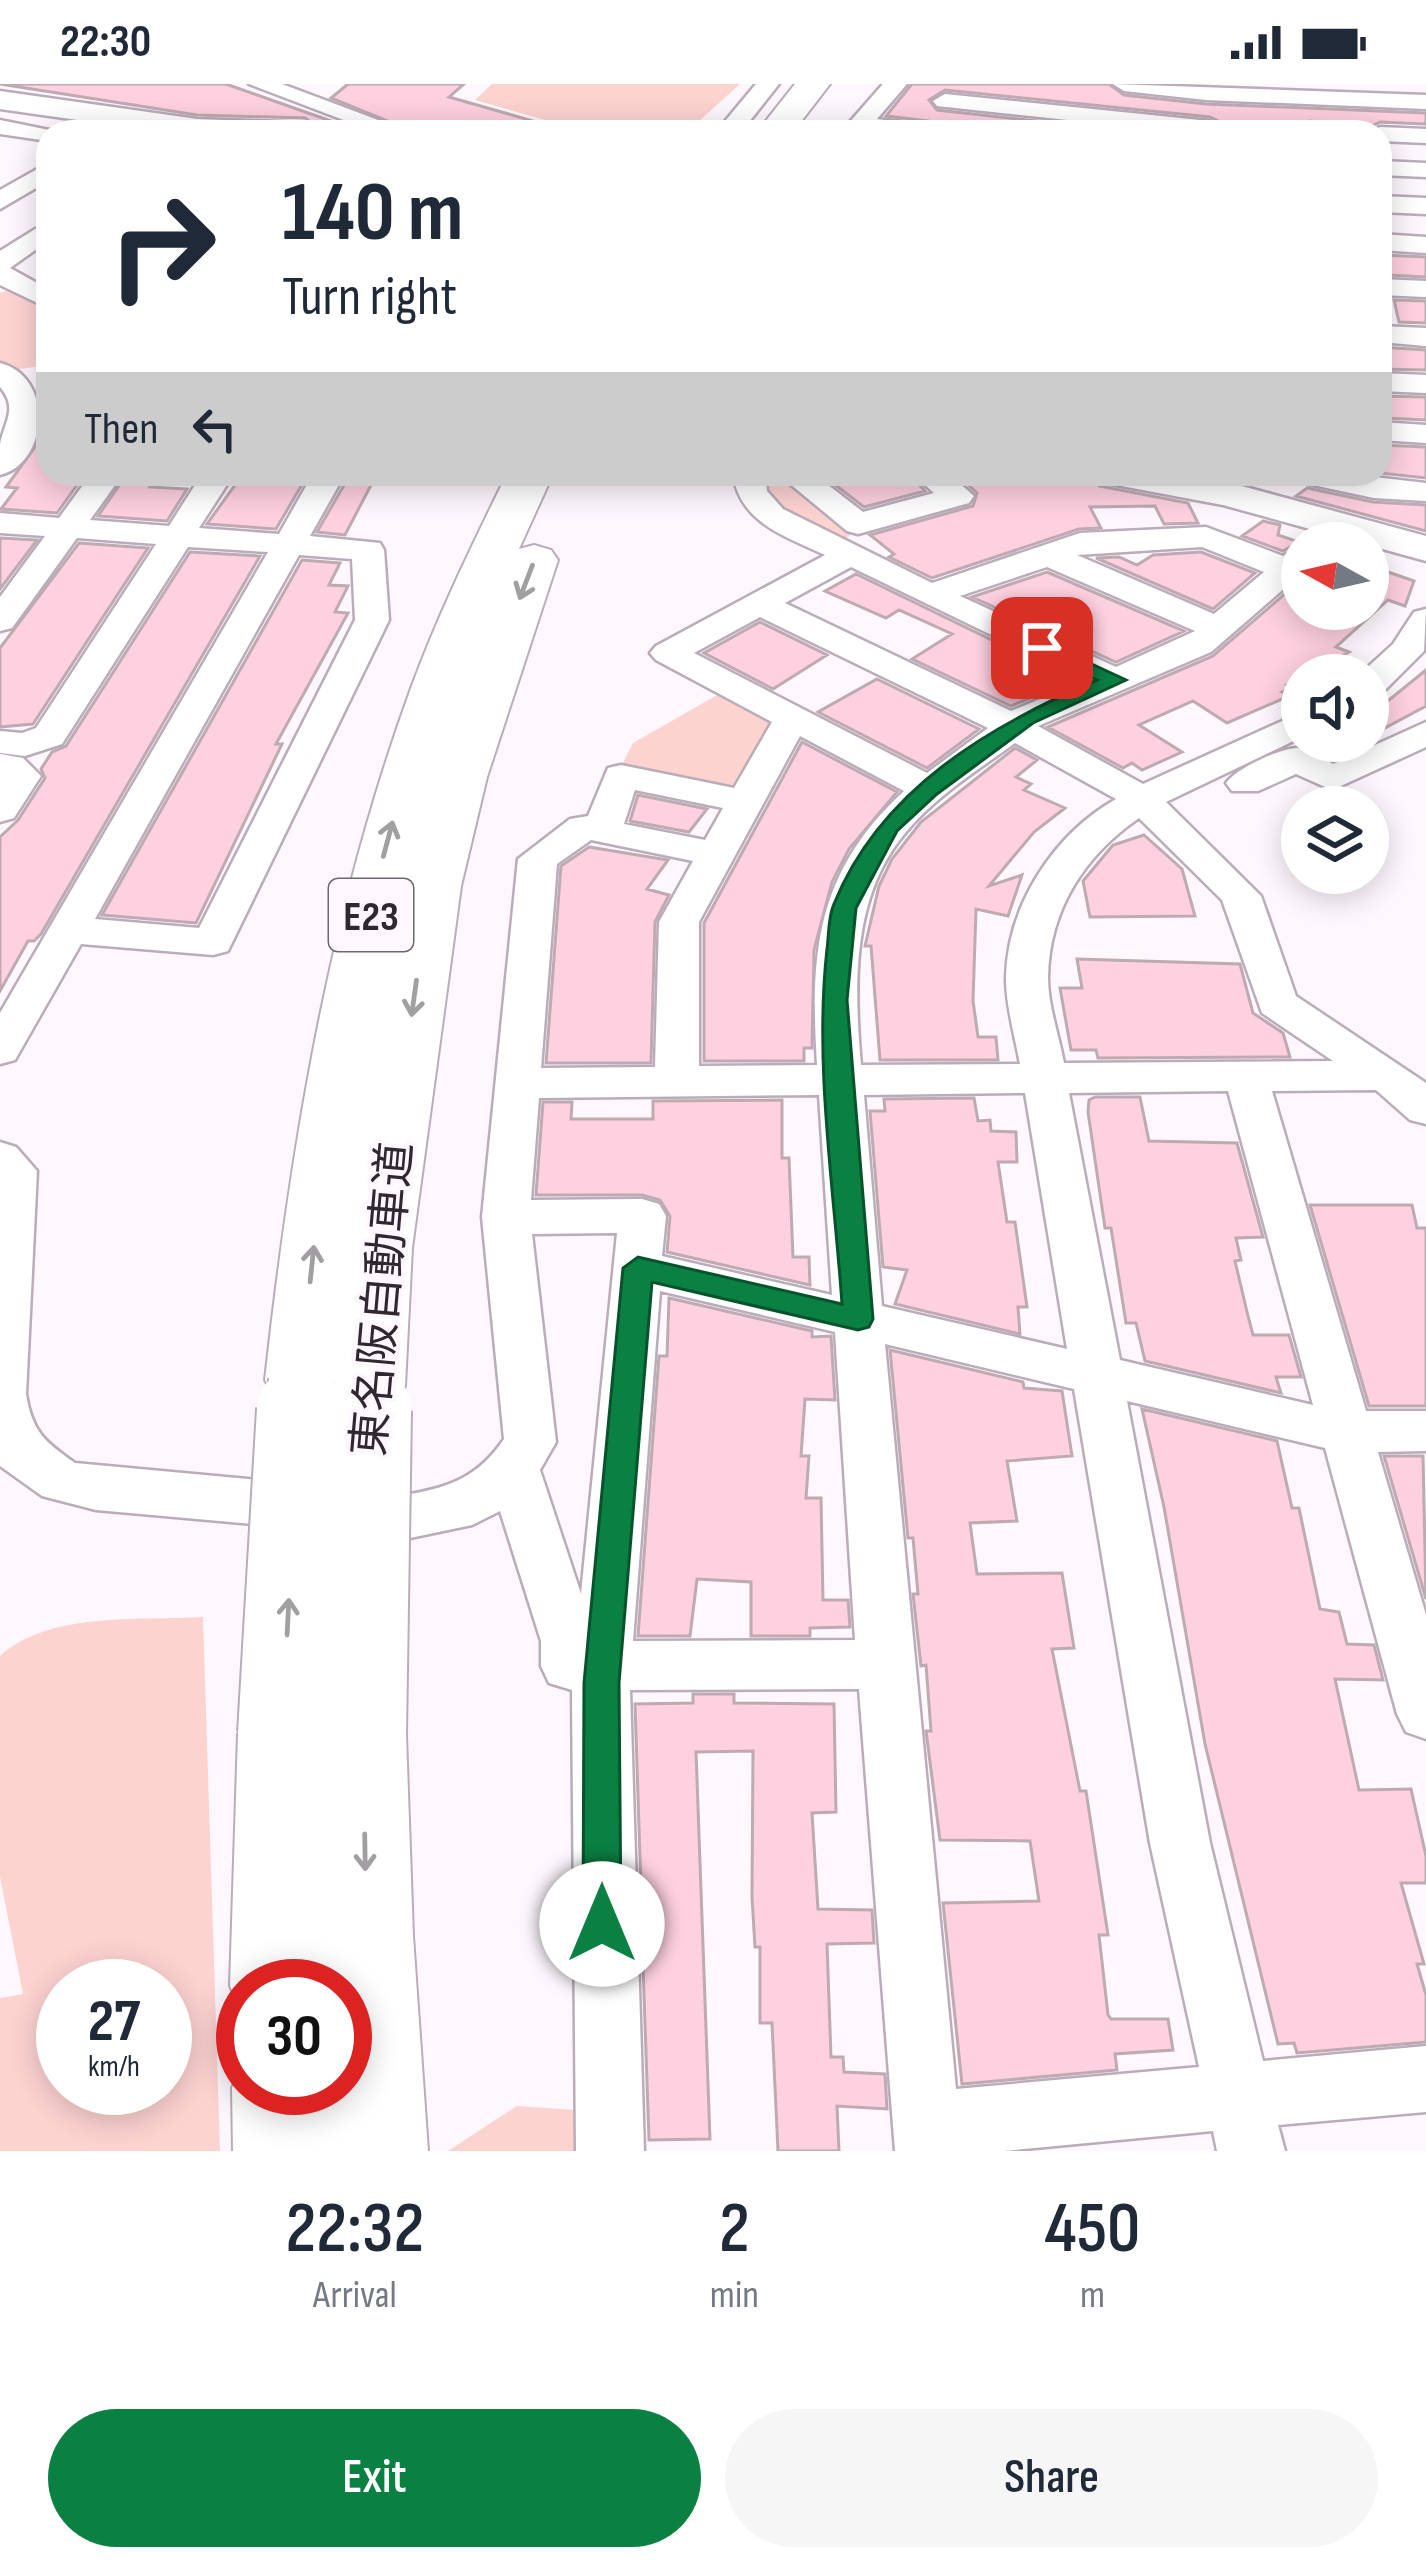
<!DOCTYPE html>
<meta charset="utf-8">
<style>
body{margin:0;font-family:"Sofia Sans Condensed","Noto Sans JP",sans-serif;background:#f6f6f7;color:#1f2937;height:100vh;display:flex;flex-direction:column;font-size:45px;white-space:nowrap}
*{box-sizing:border-box;margin:0}
p{font-size:39px;color:#747a83}
.icon{flex:none;width:66px;height:66px;fill:none;stroke:currentColor;stroke-width:2;stroke-linecap:round;stroke-linejoin:round}
.map{position:relative;height:2067px;overflow:hidden}
.panel{display:flex;flex-direction:column;background:#fff;flex:1}
.panel>*{flex:none}
.top-card{position:absolute;left:36px;top:36px;width:1356px;height:366px;border-radius:36px;box-shadow:0 6px 30px #0003;background:#fff;color:#1f2937;overflow:hidden}
.needle{width:78px;rotate:278deg}
.tools{position:absolute;left:1281px;top:438px;display:grid;gap:24px}
.tools a{display:grid;place-items:center;width:108px;height:108px;border-radius:50%;background:#fff;box-shadow:0 6px 30px #0003;font-size:60px}
.speed{position:absolute;left:36px;top:1875px;display:flex;gap:24px;font-size:60px;font-weight:700;text-align:center}
.speed>*{display:grid;place-content:center;width:156px;height:156px;border-radius:50%;background:#fff;box-shadow:0 6px 30px #0003;line-height:1}
.speed small{font-size:30px;font-weight:400}
.speed .limit{border:18px solid #d22;background:#fff;color:#111}
.pin{position:absolute;display:grid;place-items:center;width:102px;height:102px;color:#fff;margin:-51px;border-radius:24px;box-shadow:0 6px 18px #0006}
.me{position:absolute;width:132px;margin:-66px;rotate:0deg;stroke-linejoin:round;filter:drop-shadow(0 0 9px #0008)}
.turn{display:flex;align-items:center;gap:42px;height:252px;padding:0 48px;font-size:54px}
.turn .icon{width:156px;height:156px;stroke-width:2.5}
.turn b{display:block;font-size:84px;line-height:102px}
.then{display:flex;align-items:center;height:114px;padding:0 48px;background:#0003;gap:24px;font-size:45px}
.eta{display:flex;justify-content:space-evenly;align-items:center;height:204px;text-align:center}
.eta b{font-size:72px;font-weight:600;line-height:84px}
.button{display:flex;gap:24px;margin-top:auto;padding:24px 48px}
.button a{flex:1;height:138px;border-radius:72px;background:#0b8043;color:#fff;font-size:48px;font-weight:600;line-height:138px;text-align:center}
.button a+a{background:#f6f6f7;color:#1f2937}
.status{display:flex;justify-content:space-between;align-items:center;height:84px;padding:0 60px;background:#fff;direction:ltr}
.status svg{height:33px;fill:currentColor}
.map>svg:first-child{display:block}
.green{fill:#fdd3d0;fill-rule:evenodd}
.building{fill:#fed0e0;stroke:#beaab1;stroke-width:3}
.lines{fill:none;stroke-linecap:round;stroke-linejoin:round}
.minor-casing{stroke:#bbacba;stroke-width:5}
.major-casing{stroke:#bbacba;stroke-width:5}
.highway-casing{stroke:#bbacba;stroke-width:4}
.minor{fill:#fff;fill-rule:evenodd}
.major{fill:#fff;fill-rule:evenodd}
.highway{fill:#fff;fill-rule:evenodd}
.highway-bridge-far1-casing{stroke:#bbacba;stroke-width:70;stroke-linecap:butt}
.highway-bridge-casing{stroke:#bbacba;stroke-width:90;stroke-linecap:butt}
.highway-bridge-far1{stroke:#fff;stroke-width:66}
.highway-bridge{stroke:#fff;stroke-width:86}
.oneway{stroke:#a19fa1}
.route{fill:#0b8043;stroke:#07532c;stroke-width:3}
.labels{text-anchor:middle;stroke-width:9;stroke-linejoin:round;paint-order:stroke}
.shield{fill:#fef8fe;stroke:#6d676d;stroke-width:3}
.shield-label{font-size:42px;font-weight:bold;fill:#2f292f}
.street-label{font-size:45px;fill:#2f292f;stroke:#fef8fe}
</style>
<div class="status"><b>22:30</b><svg viewBox="0 0 49 12"><path d="M0 12V9h3v3zM5 12V6h3v6zM10 12V3h3v9zM15 12V0h3v12zM26 1h20v11H26zM47 4h2v5h-2z"/></svg></div>
<div class="map">
<svg width="1426" height="2067" viewBox="0 0 1426 2067">
<rect width="100%" height="100%" fill="#fef8fe"/>
<path class="green" d="M492,0H740L687,48H587L475,16Z
M13,204L48,223V281L13,286L0,277V209Z
M760,390H784L856,446L843,457L771,421Z
M730,609L776,639L735,712L618,689L633,659L719,610Z
M203,1533L220,2067H0V1914L23,1910L0,1793V1572C50,1527 139,1537 203,1533ZM165,1902V2004H63V1902Z
M517,2022L577,2026L579,2067H448Z"/>
<path class="building" d="M0,0H226L362,48H324L305,34L197,31Z
M348,0H464L449,13L533,37L531,48H414L331,14Z
M912,0H1109L1124,11L1206,20L1426,29V40L1380,38L1366,45L1336,44L1329,39L1310,37L1294,48L1225,47L1224,40L1210,33L945,6L929,16L937,26L1137,48H943L928,37L886,32Z
M1382,171L1426,173V193L1388,191Z
M1394,216L1426,217V239L1399,238Z
M1380,263L1426,266V286L1380,285Z
M1381,312L1426,313V336L1385,334Z
M42,327H48V390H85L57,429L1,425L17,404L6,403L40,356Z
M1380,361L1426,363V394L1380,389Z
M127,390H159L150,403L187,405L167,437L98,432Z
M283,390H308L276,445L207,440L240,394L279,396Z
M821,390H909L925,407L864,423Z
M956,390H1090L1099,402L1188,419L1198,439L1164,440L1155,422L1090,423L1101,444L1079,445L932,494L889,473L894,470L870,451L973,422L977,409Z
M347,396L371,401L345,451L317,448Z
M1307,404L1373,418L1426,421V447L1296,412Z
M1263,437L1280,441L1278,451L1299,458L1283,467L1242,452Z
M0,454L37,456L0,505Z
M79,459L148,464L33,640L0,643V564Z
M190,468L260,472L41,850L34,857H28L0,907V753L18,736L45,694L41,685L52,668L66,662Z
M1201,468L1255,489L1213,525L1096,474L1119,473L1137,481L1153,471Z
M302,476L340,479L329,501L348,502L335,528L348,529L276,660H282L196,839L102,831Z
M1368,481L1414,497L1405,522L1388,516L1336,563L1349,568L1287,601L1291,604L1282,608L1289,612L1227,639L1193,617L1139,641L1182,668L1142,686L1132,679L1123,684L1048,643L1213,572L1302,495V525H1368Z
M1047,488L1184,547L1116,578L972,513Z
M856,490L1074,596L1011,622L912,575L952,550L899,526L886,534L825,507Z
M760,538L827,571L773,605L704,569Z
M1426,586V622L1368,653V633Z
M877,595L979,645L927,684L818,628Z
M802,658L897,708L849,765L832,798L814,866L812,964H804V977H704V839Z
M1015,664L1037,676L1016,693L1031,700L1024,706L1065,724L1034,748L989,802L1022,791L1008,832L976,825L973,917L978,953H996L998,976H880L871,862H865L879,802L892,775L921,738Z
M638,711L707,725L689,748L630,737Z
M1144,751L1182,785L1195,832L1090,833L1083,797L1113,761Z
M589,763L668,776L647,805L669,811L655,838L651,979H546L561,782Z
M1077,875L1240,880L1253,929L1283,949L1290,973L1098,974L1096,966H1071L1060,904H1082Z
M1095,1013H1140L1149,1057L1237,1059L1263,1153L1236,1154L1241,1176L1235,1177L1248,1232L1253,1251H1289L1301,1293H1276L1281,1309L1145,1277L1136,1239H1126L1111,1144H1105L1088,1028L1089,1016Z
M974,1014L978,1037L990,1036L991,1047L1016,1048L1017,1078H998L1007,1138H1015L1027,1223H1018L1020,1250L895,1220L907,1186L883,1183L870,1027H885L884,1015Z
M782,1016V1074H789L793,1173H809L810,1201L667,1168L670,1132L660,1116L642,1111H536L543,1018H572L571,1035H653V1017Z
M1310,1121H1412L1417,1144H1426V1322H1369Z
M669,1214L812,1247V1253L831,1252L835,1316L805,1315L801,1372H809L806,1414H821L823,1516H848L850,1543L810,1544V1552H751V1498L697,1495L690,1552H638L659,1272H667Z
M890,1266L1023,1298L1024,1304L1062,1307L1072,1372L1007,1377L1017,1437L970,1439L977,1490L1062,1489L1074,1564L1052,1565L1080,1707H1086L1108,1851H1099L1108,1931L1111,1935H1168L1173,1966L1115,1970L1117,1986L962,2000L943,1819L1039,1817L1030,1757L940,1756L926,1647H931L926,1581L921,1582L913,1510H918L913,1454H908Z
M1142,1325L1277,1357L1292,1424H1299L1320,1525L1339,1528L1347,1560L1374,1561L1383,1596L1335,1595L1359,1706L1411,1705L1426,1772V1799H1401L1424,1880H1417L1426,1911V1958L1297,1969L1294,1959L1278,1960L1205,1660L1164,1423Z
M1384,1372H1423L1426,1515Z
M693,1610H734V1619L834,1620L836,1728L812,1729L818,1825L872,1826L874,1859L827,1860L831,1973H843L844,1988L885,1990L887,2025L837,2022L839,2067H778L772,1939H760V1863H755L752,1813L753,1667L696,1668L710,2055L649,2056L642,1852H652L651,1804H641L635,1620L693,1619Z"/>
<g class="lines">
<defs>
<path id="minor" d="M249,0H282L410,48H375Z
M756,0H779L741,48H716Z
M883,0H907L877,35L927,41L939,48H841Z
M1113,0L1426,11V25L1206,16L1124,7Z
M945,10L1210,37L1222,44L1219,48H1179L937,22L933,17Z
M0,36L59,48H48V57L0,50Z
M1310,41L1329,43L1333,48H1298Z
M1380,43L1426,45V59L1380,57V48H1369Z
M1380,77L1426,79V93L1380,91Z
M48,79V97L0,125V106Z
M1380,112L1426,114V130L1380,128Z
M48,137V157L10,184L48,205V224L0,201V167Z
M1380,150L1426,153V169L1380,166Z
M1380,195L1426,197V213L1380,211Z
M1380,242L1426,244V262L1380,258Z
M0,279C55,293 48,380 0,391C0,382 0,369 0,360C5,337 18,324 0,303Z
M1380,289L1426,291V309L1380,307Z
M1380,338L1426,341V359L1380,356Z
M91,390H123L90,436L169,442L202,390H234L199,444L279,450L313,390H345L310,452L380,459L384,466L389,536L228,867L213,871L81,860L15,976L0,980V929L268,468L188,463L62,660L25,672L0,669V647L22,649L36,644L156,460L77,454L12,544L0,547V513L45,452L0,449V429L59,434ZM299,471L352,475L355,536L199,844L95,835Z
M733,390H765L767,407L783,425L932,499L1080,449L1206,443L1283,472L1302,462V489L1211,568L1038,642L1143,700L1302,628V653L1166,718L1261,812L1296,912L1426,999V1040L1410,1036L1376,1006L1272,1007L1366,1327H1426V1367L1378,1368L1426,1531V1655L1406,1648L1397,1630L1325,1364L1127,1317L1210,1759L1263,1977L1426,1962V2028L1278,2041L1285,2067H1217L1213,2047L1004,2067H895L859,1605L630,1606L644,2067H576L572,1606L549,1599L541,1582V1557L500,1427L472,1441L410,1454L96,1426L42,1412L0,1382V1058L16,1063L37,1087L26,1310C32,1348 45,1358 75,1379L410,1410C451,1403 479,1392 504,1355L482,1133L518,775L570,735L588,732L608,684L621,681L734,704L772,638L656,576L650,569L656,562L825,471C785,452 740,439 733,390ZM1202,463L1264,488L1214,530L1077,471ZM851,483L1085,596L1011,627L785,519ZM1047,483L1195,547L1116,583L960,512ZM760,533L988,644L927,689L694,569ZM800,652L904,707C816,788 810,868 817,981L699,982V838ZM1015,659L1116,715C1053,751 1007,822 1006,895C1006,922 1015,953 1020,980L861,981C854,902 851,812 906,748C936,712 978,686 1015,659ZM635,706L723,724L705,756L624,740ZM1139,734L1222,816L1262,929L1333,977L1064,979C1059,952 1048,921 1048,894C1049,826 1084,772 1139,734ZM591,756L693,777L659,838L655,983L541,984L557,780ZM1228,1007L1313,1321L1120,1276L1069,1009ZM1025,1009L1067,1265L882,1222L864,1011ZM819,1011L832,1211L662,1172L666,1132L659,1120L642,1115L531,1116L539,1014ZM617,1149L581,1510L540,1386L556,1358L532,1150ZM660,1207L835,1248L855,1556L633,1557ZM885,1260L1074,1305L1150,1759L1199,1983L956,2005Z
M778,390H814L863,428L934,409L913,390H949L974,412L969,419L858,450L847,447Z
M1289,390H1348L1426,399V417L1374,414L1294,397Z
M1426,525L1424,567L1381,610L1368,613V591H1359L1393,560L1414,528Z
M1426,638V663L1332,706L1296,690L1258,707H1232L1226,699C1237,684 1278,665 1297,664C1310,664 1322,674 1333,680Z
M0,670L23,674L41,692L14,734L0,738Z"/>
<path id="major" d="M0,7L197,35L305,39L320,48H162L0,25Z
M1094,390H1182L1227,398L1426,452V477L1223,421L1100,398Z"/>
<path id="highway" d="M795,0H830L793,48H757Z
M507,390H553L519,465L534,461L551,466L558,476L487,693L461,802L412,1164L405,1302L394,1322L368,1331L342,1322L333,1307L328,1316L302,1324L276,1316L265,1296C291,1062 329,830 410,607C437,533 472,461 507,390Z
M281,1612L311,1623L322,1647L333,1624L363,1613L393,1624L406,1651L413,1852L428,2067H233L232,2004L243,1977V2004H345V1902H243V1931L230,1902L238,1650L251,1623Z"/>
</defs>
<use href="#minor" class="minor-casing"/>
<use href="#major" class="major-casing"/>
<use href="#highway" class="highway-casing"/>
<use href="#minor" class="minor"/>
<use href="#major" class="major"/>
<use href="#highway" class="highway"/>
<defs>
<path id="highway-bridge-far1" d="M300,1329L302,1296
M368,1329V1302"/>
<path id="highway-bridge" d="M281,1650L300,1326
M363,1651L368,1326"/>
</defs>
<use href="#highway-bridge-far1" class="highway-bridge-far1-casing"/>
<use href="#highway-bridge" class="highway-bridge-casing"/>
<use href="#highway-bridge-far1" class="highway-bridge-far1"/>
<use href="#highway-bridge" class="highway-bridge"/>
</g>
<defs><path id="oneway-shaft" d="M-6 0H5M1.5-3L5.5 0L1.5 3" fill="none" stroke-width="1.6" stroke-linecap="round" stroke-linejoin="round" transform="scale(3)"/></defs>
<g class="oneway">
<use href="#oneway-shaft" transform="translate(526 498) rotate(111)"/>
<use href="#oneway-shaft" transform="translate(388 755) rotate(-75)"/>
<use href="#oneway-shaft" transform="translate(414 914) rotate(98)"/>
<use href="#oneway-shaft" transform="translate(312 1180) rotate(-84)"/>
<use href="#oneway-shaft" transform="translate(288 1533) rotate(-87)"/>
<use href="#oneway-shaft" transform="translate(365 1768) rotate(89)"/>
</g>
<path class="route" d="M1042,557L1126,596L1033,639L937,710L897,747L856,824L847,916L873,1235L869,1243L858,1246L652,1198L619,1599L621,1840L615,1852L602,1857L588,1852L583,1840L584,1599L623,1184L638,1173L842,1220C834,1104 814,981 827,865C829,851 828,833 834,820C880,706 989,642 1097,596L1035,568L1032,564Z"/>
<g class="labels">
<rect class="shield" x="329" y="795" width="84" height="72" rx="9"/>
<g class="shield-label">
<text x="371" y="846">E23</text>
</g>
<g class="street-label">
<text transform="translate(381 1215) rotate(-85)" y="16">東名阪自動車道</text>
</g>
</g>
</svg>
<div class="tools">
<a><svg class="needle" viewBox="-14 -14 28 28"><path d="M0-13l5 13h-10z" fill="#e53935"/><path d="M0 13l5-13h-10z" fill="#747a83"/></svg></a>
<a><svg class="icon" aria-label="sound" viewBox="0 0 24 24"><path d="M4 9h4l5-4v14l-5-4H4zM17 9q2 3 0 6"/></svg></a>
<a><svg class="icon" aria-label="layers" viewBox="0 0 24 24"><path d="M12 4l9 5-9 5-9-5zM3 14l9 5 9-5"/></svg></a>
</div>
<div class="speed"><div>27<small>km/h</small></div><div class="limit">30</div></div>
<div class="pin" style="left:1042px;top:564px;background:#d93025"><svg class="icon" aria-label="arrive" viewBox="0 0 24 24"><path d="M6 21V4h12l-3 4 3 4H6"/></svg></div>
<svg class="me" style="left:602px;top:1840px" viewBox="-20 -20 40 40"><circle r="19" fill="#fff"/><path d="M0-13L10 11 0 6-10 11z" fill="#0b8043"/></svg>
<div class="top-card">
<div class="turn"><svg class="icon" aria-label="right" viewBox="0 0 24 24"><path d="M7 20v-9h11M14 6l5 5-5 5"/></svg><div><b>140 m</b>Turn right</div></div>
<div class="then">Then<svg class="icon" aria-label="left" viewBox="0 0 24 24"><path d="M17 20v-9H6M10 6l-5 5 5 5"/></svg></div>
</div>
</div>
<section class="panel">
<div class="eta">
<div><b>22:32</b><p>Arrival</p></div>
<div><b>2</b><p>min</p></div>
<div><b>450</b><p>m</p></div>
</div>
<div class="button"><a>Exit</a><a>Share</a></div>
</section>
